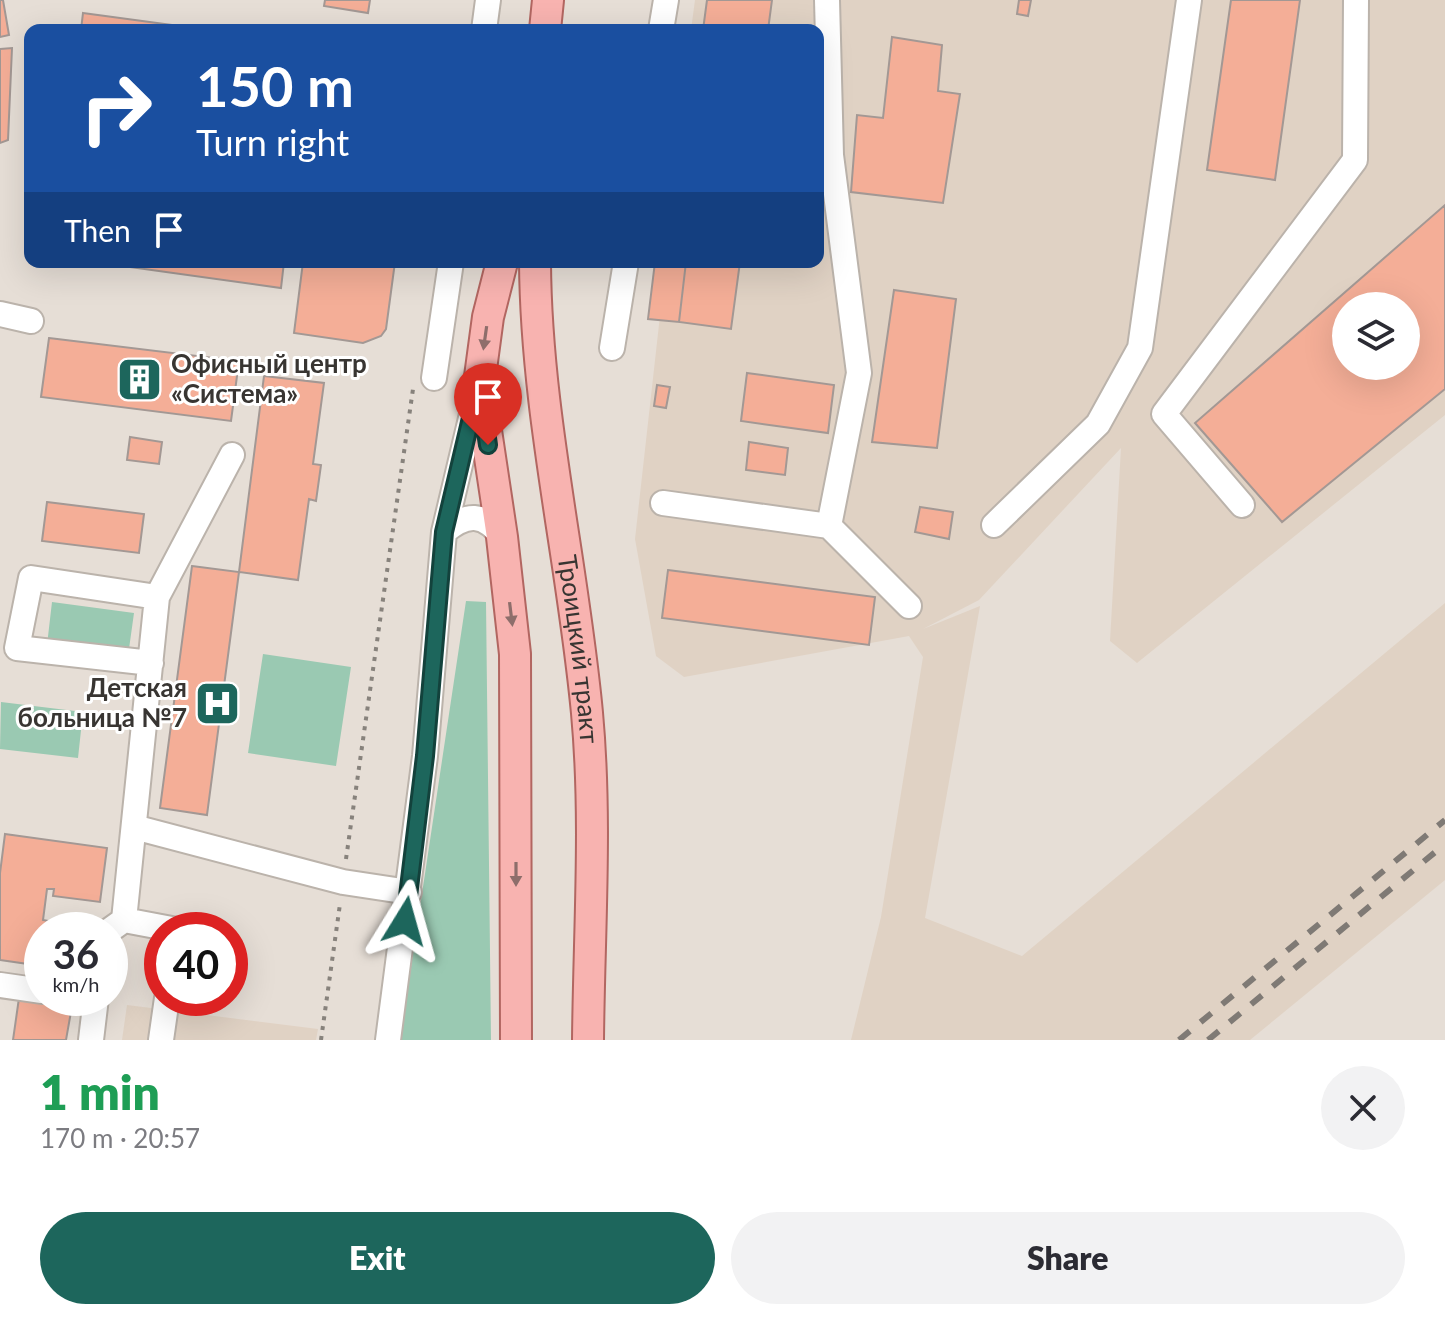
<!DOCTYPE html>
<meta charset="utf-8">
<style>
body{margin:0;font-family:Lato,sans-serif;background:#f2f2f3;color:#2b2b33;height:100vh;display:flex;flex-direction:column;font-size:30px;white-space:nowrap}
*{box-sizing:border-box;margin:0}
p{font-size:26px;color:#7c7c81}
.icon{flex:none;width:44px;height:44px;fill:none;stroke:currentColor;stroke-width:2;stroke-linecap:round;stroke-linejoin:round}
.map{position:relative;height:1040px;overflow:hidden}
.sheet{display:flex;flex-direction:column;background:#fff;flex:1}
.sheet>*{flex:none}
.hud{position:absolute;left:24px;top:24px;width:800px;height:244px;border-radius:16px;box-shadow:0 8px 32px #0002;background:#1a4fa0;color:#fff;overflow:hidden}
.buttons{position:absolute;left:1332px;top:292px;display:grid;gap:16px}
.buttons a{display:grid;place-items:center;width:88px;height:88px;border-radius:50%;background:#fff;box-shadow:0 8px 32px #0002;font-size:40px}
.speed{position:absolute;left:24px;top:912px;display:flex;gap:16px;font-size:40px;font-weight:700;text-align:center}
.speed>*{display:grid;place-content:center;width:104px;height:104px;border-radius:50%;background:#fff;box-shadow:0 8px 32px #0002;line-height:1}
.speed small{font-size:20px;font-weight:400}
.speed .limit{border:12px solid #d22;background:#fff;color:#111}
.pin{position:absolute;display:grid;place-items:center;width:68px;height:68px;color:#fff;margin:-82px -34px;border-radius:50% 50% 50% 0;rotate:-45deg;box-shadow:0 0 8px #0007}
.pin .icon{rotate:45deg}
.me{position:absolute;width:88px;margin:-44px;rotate:8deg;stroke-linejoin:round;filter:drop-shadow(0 0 6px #0008)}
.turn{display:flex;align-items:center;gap:28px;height:168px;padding:0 40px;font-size:36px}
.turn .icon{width:104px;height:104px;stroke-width:2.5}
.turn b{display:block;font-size:56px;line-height:68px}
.then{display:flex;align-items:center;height:76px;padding:0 40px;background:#0003;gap:16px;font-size:30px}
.round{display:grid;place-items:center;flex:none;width:84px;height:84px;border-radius:42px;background:#f2f2f3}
.head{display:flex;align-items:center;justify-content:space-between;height:136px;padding:0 40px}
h1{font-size:48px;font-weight:800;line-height:60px;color:#1e9e55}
.action{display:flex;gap:16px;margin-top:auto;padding:16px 40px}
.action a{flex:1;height:92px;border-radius:48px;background:#1d665c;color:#fff;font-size:32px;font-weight:800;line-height:92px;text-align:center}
.action a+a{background:#f2f2f3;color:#2b2b33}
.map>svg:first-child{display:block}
.built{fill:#e0d2c4;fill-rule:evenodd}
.green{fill:#9ac9b2}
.building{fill:#f4ae97;stroke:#a39894;stroke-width:2;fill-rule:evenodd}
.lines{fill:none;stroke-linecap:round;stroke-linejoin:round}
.minor-casing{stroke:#bbb3ab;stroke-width:28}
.major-casing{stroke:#b26661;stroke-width:34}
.path{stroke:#87827c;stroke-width:4;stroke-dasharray:4 6;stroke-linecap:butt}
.minor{stroke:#fff;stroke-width:24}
.major{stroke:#f8b3b0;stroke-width:30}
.rail{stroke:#7f7a75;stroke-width:6;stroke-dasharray:14 14;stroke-linecap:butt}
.oneway{fill:#8e6e6b}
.route-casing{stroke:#13423c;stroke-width:20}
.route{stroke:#1d665c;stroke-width:14}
.labels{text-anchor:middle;stroke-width:6;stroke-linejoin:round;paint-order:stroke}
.poi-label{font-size:26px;font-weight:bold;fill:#383532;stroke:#fff;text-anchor:start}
.street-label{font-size:26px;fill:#383532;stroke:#fff}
</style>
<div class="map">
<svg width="1445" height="1040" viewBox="0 0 1445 1040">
<rect width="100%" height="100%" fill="#e6ded6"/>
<path class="built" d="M695,0H1445V415L1137,663L1110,641L1121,448L979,600L923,629L980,606L925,918L1022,956L1445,603V880L1250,1040H851L881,917L923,657L909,636L684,677L656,656L635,539L666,262H818V30H691ZM1346,306H1406V366H1346Z
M127,1005L318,1029L316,1040H122Z"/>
<path class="green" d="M466,601L486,602L491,1040H400Z
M52,602L134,613L128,656L47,645Z
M263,654L351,667L336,766L248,753Z
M1,702L83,712L78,758L0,749Z"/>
<path class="building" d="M0,0H3L9,35L0,37Z
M325,0H370L368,13L324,6Z
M707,0H772L768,30H703Z
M1019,0H1031L1028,16L1017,14Z
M1231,0H1300L1275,180L1207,170Z
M83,13L209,30H81Z
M892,37L942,45L938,91L960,94L943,203L851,192L857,115L883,118Z
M12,48L8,140L0,143V49Z
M1445,205V389L1282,522L1195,423ZM1346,306H1406V366H1346Z
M94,262H284L281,288Z
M303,262H395L386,329L381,336L363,343L294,333Z
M655,262H686L679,322L648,319Z
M686,262H740L731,329L679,322Z
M894,290L956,299L937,448L872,442Z
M49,338L239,361L231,421L41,397Z
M747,373L834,385L828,433L741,421Z
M264,376L324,383L313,464L321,465L316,501L309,499L298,580L239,572Z
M657,385L670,387L666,408L654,406Z
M130,437L162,442L159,464L127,460Z
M749,442L788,448L785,475L746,470Z
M47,502L144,514L139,553L42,541Z
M920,507L953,512L949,539L915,532Z
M192,566L239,572L207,815L160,808Z
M668,570L875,597L869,645L662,618Z
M5,834L107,848L100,902L53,896L54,889H47L43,920L54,922L53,930H42V966L0,960V873Z
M19,998L72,1006L66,1040H13Z"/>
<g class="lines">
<defs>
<path id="minor" d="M827,0L831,155L859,373L829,526
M484,30L488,0
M661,30L666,0
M0,314L31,321
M612,348L626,262
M434,378L451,262
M663,503L829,526L909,606
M1242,505L1164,414L1355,160L1356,0
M994,525L1098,424L1140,348L1189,0
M444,532C466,513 484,512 502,537
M151,663L17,648L31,578L157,597
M134,827L343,882L409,892
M124,920L177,930
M110,930L124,920L157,597L232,455
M0,985L42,991
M91,1040L96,998
M161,1040L167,998
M388,1040L425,756L444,532L477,393"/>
<g id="major">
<path d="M545,30L548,0"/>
<path d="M502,262L488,317L479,384L502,537L515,654L516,1040"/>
<path id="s1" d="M535,262C536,414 573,562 587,713C597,821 589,932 588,1040"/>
</g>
</defs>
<use href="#minor" class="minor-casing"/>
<use href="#major" class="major-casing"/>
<path class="path" d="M346,859L413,389
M321,1040L340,904"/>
<use href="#minor" class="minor"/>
<use href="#major" class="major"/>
<path class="rail" d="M1179,1040L1445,820
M1208,1040L1445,844"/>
</g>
<defs><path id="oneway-solid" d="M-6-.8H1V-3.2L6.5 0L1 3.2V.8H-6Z" transform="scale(2)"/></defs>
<g class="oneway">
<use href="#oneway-solid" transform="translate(485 338) rotate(98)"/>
<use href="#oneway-solid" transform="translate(511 614) rotate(83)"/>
<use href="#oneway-solid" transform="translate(516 874) rotate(90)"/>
</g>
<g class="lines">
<defs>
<path id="route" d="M405,921L425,756L444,532L479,384L488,445"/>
</defs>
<use href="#route" class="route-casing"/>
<use href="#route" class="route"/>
</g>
<defs>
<symbol id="building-square" viewBox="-11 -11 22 22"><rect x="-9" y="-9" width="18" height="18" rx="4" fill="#1d665c" stroke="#fff"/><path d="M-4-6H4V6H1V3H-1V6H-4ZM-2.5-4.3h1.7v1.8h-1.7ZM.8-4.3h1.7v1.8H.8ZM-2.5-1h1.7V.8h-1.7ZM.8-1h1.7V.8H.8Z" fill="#fff"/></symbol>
<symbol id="hospital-square" viewBox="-11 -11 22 22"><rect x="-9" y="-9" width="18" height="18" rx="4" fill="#1d665c" stroke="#fff"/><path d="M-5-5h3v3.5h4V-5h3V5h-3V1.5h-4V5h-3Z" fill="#fff"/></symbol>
</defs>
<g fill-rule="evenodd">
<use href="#building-square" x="114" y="354" width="51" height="51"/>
<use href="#hospital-square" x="192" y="678" width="51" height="51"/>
</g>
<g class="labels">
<g class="poi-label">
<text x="171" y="373">Офисный центр<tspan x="171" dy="30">«Система»</tspan></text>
<text x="187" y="697" text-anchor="end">Детская<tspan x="187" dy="30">больница №7</tspan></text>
</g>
<g class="street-label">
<text dy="9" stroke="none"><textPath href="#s1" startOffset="390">Троицкий тракт</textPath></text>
</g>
</g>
</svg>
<div class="buttons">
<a><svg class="icon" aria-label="layers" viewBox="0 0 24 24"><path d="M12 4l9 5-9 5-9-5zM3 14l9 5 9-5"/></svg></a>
</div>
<div class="speed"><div>36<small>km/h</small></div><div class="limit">40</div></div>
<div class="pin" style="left:488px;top:445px;background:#d93025"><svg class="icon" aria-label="arrive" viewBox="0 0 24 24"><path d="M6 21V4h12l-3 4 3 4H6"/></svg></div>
<svg class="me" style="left:405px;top:921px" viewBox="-20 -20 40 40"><path d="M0-17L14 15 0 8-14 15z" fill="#1d665c" stroke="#fff" stroke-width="4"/></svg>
<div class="hud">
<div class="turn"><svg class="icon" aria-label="right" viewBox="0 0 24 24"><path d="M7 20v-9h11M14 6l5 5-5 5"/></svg><div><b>150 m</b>Turn right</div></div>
<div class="then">Then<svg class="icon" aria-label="arrive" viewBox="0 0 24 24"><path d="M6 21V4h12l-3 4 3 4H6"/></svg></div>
</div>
</div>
<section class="sheet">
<div class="head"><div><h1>1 min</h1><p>170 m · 20:57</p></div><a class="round"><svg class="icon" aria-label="close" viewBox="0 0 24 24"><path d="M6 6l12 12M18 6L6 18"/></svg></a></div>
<div class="action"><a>Exit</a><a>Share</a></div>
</section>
